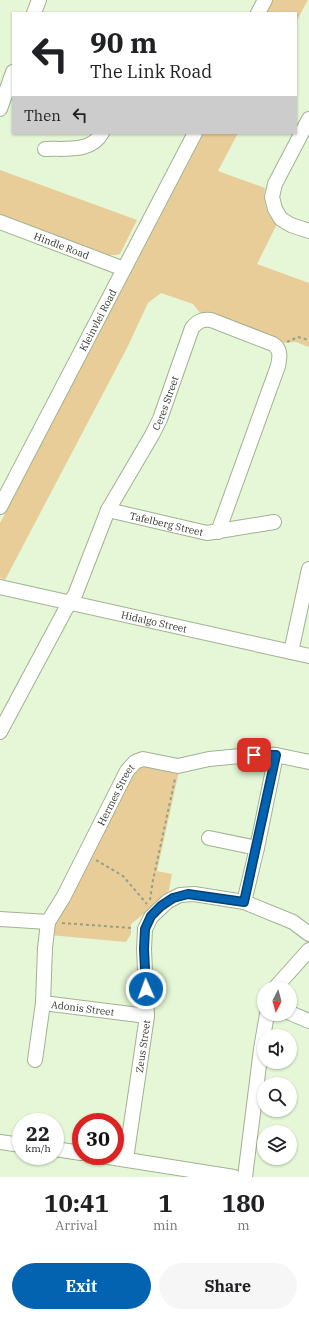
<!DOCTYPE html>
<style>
body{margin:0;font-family:"IBM Plex Serif",serif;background:#f6f6f6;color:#202124;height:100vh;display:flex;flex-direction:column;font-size:15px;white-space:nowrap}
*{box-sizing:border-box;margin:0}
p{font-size:13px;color:#757577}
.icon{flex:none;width:22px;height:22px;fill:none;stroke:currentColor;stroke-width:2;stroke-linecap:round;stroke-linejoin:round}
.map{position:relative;height:1177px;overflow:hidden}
.side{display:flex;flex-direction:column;background:#fff;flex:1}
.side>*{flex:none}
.hud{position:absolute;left:12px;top:12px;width:285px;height:122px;border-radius:0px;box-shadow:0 1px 3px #0004;background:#fff;color:#202124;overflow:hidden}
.needle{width:26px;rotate:186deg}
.buttons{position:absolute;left:257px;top:981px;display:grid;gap:8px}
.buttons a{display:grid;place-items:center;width:40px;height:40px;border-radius:50%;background:#fff;box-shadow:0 1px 3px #0004;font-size:20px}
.speed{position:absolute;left:12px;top:1113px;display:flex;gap:8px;font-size:20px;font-weight:700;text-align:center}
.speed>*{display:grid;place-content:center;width:52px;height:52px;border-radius:50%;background:#fff;box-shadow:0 1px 3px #0004;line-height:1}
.speed small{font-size:10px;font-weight:400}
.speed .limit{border:6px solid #d22;background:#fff;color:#111}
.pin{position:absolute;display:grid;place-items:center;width:34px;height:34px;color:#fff;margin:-17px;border-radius:8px;box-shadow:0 2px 6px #0006}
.me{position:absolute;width:44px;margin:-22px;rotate:358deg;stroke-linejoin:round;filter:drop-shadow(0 0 3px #0008)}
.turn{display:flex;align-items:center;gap:14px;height:84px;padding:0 12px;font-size:18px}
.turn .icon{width:52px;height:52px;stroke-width:2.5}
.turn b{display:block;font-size:28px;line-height:34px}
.then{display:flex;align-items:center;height:38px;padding:0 12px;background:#0003;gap:8px;font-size:15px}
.eta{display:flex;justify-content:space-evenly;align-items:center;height:68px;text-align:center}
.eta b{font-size:24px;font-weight:700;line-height:28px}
.primary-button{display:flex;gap:8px;margin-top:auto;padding:8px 12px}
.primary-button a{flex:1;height:46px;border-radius:24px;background:#0463b0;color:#fff;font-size:16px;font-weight:700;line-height:46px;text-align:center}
.primary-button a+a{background:#f6f6f6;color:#202124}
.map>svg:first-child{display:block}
.green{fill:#e9cd99}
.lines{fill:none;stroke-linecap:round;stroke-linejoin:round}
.minor-casing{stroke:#a0b292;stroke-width:16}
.path{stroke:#93a088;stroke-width:2;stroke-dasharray:3 3;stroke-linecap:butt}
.minor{stroke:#fff;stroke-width:14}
.route-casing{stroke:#034072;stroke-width:10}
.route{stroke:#0463b0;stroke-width:7}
.labels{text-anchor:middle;stroke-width:3;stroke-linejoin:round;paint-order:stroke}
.street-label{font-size:10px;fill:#30372a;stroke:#fbfef8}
</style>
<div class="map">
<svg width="309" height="1177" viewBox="0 0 309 1177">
<rect width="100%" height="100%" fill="#e5f7d6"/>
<path class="green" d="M273,0H308L296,22V13H266Z
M204,133H238L218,171L265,188C263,203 266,214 277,224L257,264L309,283V347L296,342L279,343L201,314L193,304L161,293L148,303L127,348L5,580L0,578V523Z
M0,170L137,220L120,254L116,255H105L0,217Z
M144,765L179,771L157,871L172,874L169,890L165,897L131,924V934L126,942L49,935L133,773L140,767Z"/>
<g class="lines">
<defs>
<g id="minor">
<path d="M34,13L39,0"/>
<path d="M258,13L265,0"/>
<path d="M0,109L13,72"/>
<path d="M309,119L275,184L272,197L275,209L281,219L291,225L309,231"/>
<path d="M45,149C65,148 91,153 102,133"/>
<path id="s1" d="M0,222L124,269"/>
<path id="s2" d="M0,507L195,133"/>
<path id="s3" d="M108,510L207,533L274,522"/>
<path id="s4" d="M0,587L309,656"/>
<path d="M291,652L309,569"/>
<path id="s5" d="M0,732L69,603L75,595L108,510L152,435L160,419L192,328C198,321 202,319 211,320L273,344C281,349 280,357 278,366L218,532"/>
<path d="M209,838L257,848"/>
<path d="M244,902L257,848L276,755"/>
<path d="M0,919L48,922"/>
<path d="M275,988L309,950"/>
<path id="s6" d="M43,1003L147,1016"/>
<path d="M290,1013L309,1021"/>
<path id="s7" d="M35,1060L43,1003L45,948L48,922L64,896L127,771L135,762L143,759L178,766L209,759L262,754L276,755L309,762"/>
<path d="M0,1142L21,1145"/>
<path d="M55,1149L81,1153"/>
<path d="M102,1156L234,1177"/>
<path id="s8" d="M126,1159L147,1016L144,949L145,929L151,917L168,901L180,895L194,894L244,902L293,922L309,934"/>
<path d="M245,1177L261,1049L267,1014"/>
</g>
</defs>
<use href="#minor" class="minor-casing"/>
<path class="path" d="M287,342L298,337L309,340
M96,860L123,876L147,904
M150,900L153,880L175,779
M62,923L132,928"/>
<use href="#minor" class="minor"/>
</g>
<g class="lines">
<defs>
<path id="route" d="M146,989L144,949L145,929L151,916L161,906L173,898L188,894L244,902L276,755H254"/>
</defs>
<use href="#route" class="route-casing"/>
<use href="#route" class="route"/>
</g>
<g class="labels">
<g class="street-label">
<text dy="4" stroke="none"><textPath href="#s1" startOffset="66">Hindle Road</textPath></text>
<text dy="4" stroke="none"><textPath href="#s2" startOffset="211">Kleinvlei Road</textPath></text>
<text dy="4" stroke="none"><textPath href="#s5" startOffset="369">Ceres Street</textPath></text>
<text dy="4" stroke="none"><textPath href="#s3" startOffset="60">Tafelberg Street</textPath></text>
<text dy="4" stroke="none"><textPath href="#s4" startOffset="158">Hidalgo Street</textPath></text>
<text dy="4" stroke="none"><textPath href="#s7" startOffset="283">Hermes Street</textPath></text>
<text dy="4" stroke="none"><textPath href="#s6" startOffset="40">Adonis Street</textPath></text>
<text dy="4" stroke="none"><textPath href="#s8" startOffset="114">Zeus Street</textPath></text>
</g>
</g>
</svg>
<div class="buttons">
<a><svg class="needle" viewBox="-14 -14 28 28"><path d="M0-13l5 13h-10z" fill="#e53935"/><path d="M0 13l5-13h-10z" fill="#757577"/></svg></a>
<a><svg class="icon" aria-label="sound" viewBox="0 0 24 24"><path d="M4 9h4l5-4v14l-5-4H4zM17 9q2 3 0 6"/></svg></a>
<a><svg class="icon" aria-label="search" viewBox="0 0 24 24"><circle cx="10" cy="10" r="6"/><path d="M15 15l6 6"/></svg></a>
<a><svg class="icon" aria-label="layers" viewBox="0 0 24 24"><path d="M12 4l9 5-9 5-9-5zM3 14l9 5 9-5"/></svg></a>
</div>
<div class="speed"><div>22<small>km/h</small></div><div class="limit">30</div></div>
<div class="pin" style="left:254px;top:755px;background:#d93025"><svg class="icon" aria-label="arrive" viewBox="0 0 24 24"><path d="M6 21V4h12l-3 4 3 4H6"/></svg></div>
<svg class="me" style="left:146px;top:989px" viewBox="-20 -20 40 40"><circle r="17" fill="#0463b0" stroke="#fff" stroke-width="3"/><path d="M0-11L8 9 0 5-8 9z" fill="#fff"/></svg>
<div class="hud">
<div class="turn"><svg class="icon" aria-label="left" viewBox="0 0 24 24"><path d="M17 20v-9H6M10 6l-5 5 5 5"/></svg><div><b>90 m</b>The Link Road</div></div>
<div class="then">Then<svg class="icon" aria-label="left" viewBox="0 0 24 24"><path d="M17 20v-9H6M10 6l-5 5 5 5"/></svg></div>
</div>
</div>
<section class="side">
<div class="eta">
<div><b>10:41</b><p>Arrival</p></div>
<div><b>1</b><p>min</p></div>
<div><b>180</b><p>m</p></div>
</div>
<div class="primary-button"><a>Exit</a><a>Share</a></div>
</section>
